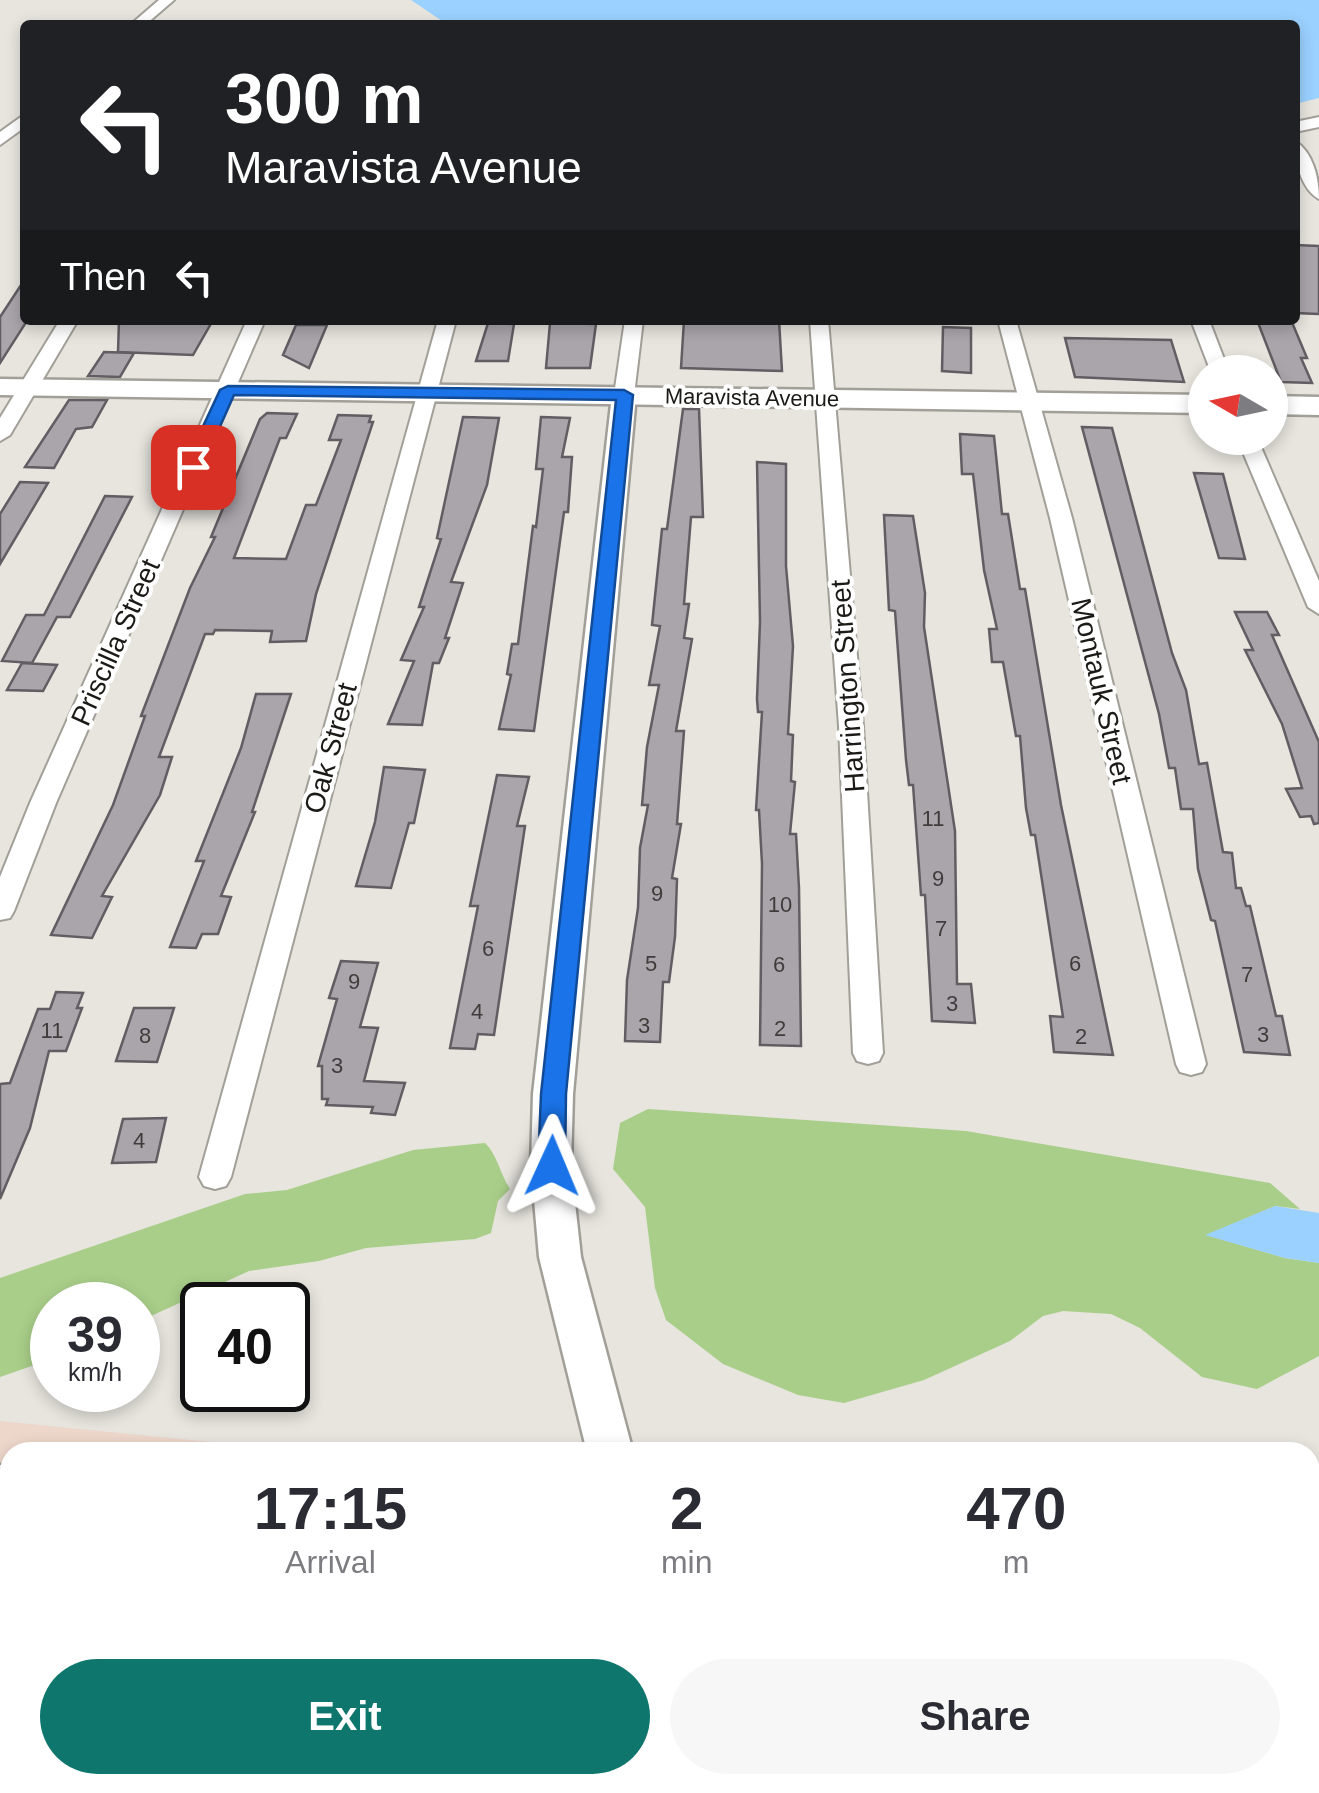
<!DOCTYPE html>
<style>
body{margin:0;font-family:Helvetica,sans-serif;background:#f7f7f7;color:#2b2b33;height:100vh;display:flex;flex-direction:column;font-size:38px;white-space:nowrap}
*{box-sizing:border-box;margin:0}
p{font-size:32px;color:#7c7c81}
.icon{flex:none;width:55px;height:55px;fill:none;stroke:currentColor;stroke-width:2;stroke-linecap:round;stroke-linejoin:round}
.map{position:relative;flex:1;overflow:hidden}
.side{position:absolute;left:0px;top:1442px;width:1320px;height:352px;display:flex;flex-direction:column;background:#fff;border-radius:30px 30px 0 0;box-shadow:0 5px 15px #0003}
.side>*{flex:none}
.banner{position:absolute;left:20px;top:20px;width:1280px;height:305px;border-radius:10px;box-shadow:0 5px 15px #0003;background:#202124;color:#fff;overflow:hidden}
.needle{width:65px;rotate:279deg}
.tools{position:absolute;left:1188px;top:355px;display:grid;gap:20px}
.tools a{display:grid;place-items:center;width:100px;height:100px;border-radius:50%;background:#fff;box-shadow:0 5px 15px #0003;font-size:50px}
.speed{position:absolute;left:30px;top:1282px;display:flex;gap:20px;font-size:50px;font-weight:700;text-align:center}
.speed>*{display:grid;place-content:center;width:130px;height:130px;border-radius:50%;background:#fff;box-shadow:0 5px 15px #0003;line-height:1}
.speed small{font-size:25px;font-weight:400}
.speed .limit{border:5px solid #111;border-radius:15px;background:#fff;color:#111}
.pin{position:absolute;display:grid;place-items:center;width:85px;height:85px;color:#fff;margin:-42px;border-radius:20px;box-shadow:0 5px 15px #0006}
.me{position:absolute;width:110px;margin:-55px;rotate:1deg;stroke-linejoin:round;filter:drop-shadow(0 0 8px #0008)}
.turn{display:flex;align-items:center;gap:35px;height:210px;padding:0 40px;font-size:45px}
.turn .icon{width:130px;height:130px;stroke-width:2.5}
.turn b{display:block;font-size:70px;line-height:85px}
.then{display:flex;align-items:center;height:95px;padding:0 40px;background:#0003;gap:20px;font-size:38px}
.eta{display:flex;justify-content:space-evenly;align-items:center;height:170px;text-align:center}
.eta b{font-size:60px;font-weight:700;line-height:70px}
.primary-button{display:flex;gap:20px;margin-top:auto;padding:20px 40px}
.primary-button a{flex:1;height:115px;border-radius:60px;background:#0f766e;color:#fff;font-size:40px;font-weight:700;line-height:115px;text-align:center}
.primary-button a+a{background:#f7f7f7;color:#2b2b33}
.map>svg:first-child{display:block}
.commercial{fill:#edd6ca}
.green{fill:#a9ce89}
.water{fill:#9bd1ff}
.building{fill:#aaa5ab;stroke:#615d62;stroke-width:2.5}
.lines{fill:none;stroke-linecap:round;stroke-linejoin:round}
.service-casing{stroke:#a19f98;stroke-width:5}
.minor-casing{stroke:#a19f98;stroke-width:4}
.tertiary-casing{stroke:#a19f98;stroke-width:5}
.secondary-casing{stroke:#a19f98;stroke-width:5}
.service{fill:#fff;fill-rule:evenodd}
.minor{fill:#fff;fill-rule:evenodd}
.tertiary{fill:#fff;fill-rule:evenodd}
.secondary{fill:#fff;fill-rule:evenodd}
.route{fill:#1a73e8;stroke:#114b97;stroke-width:2.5}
.labels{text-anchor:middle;stroke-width:8;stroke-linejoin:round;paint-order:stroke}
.far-street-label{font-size:22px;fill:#1b1a17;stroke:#fff}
.number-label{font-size:22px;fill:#3f3d3c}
.street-label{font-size:28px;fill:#1b1a17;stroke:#fff}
</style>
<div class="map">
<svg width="1319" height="1793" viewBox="0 0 1319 1793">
<rect width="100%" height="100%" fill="#e7e5de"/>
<path class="commercial" d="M0,1421L310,1452H10V1785H360L358,1793H0Z"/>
<path class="green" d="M648,1109L966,1131L1270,1183L1300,1209L1275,1206L1207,1235L1285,1258L1319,1263V1356L1257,1389L1202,1377L1140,1328L1111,1314L1063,1311L1043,1316L1010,1341L924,1380L844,1403L798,1395L723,1364L666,1320L655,1288L645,1207L613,1169L620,1123Z
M485,1143C497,1154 500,1174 510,1189L498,1201L491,1233L475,1239L366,1248L319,1261L249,1271L138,1322V1305H52V1359L0,1377V1278L245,1194L287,1190L413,1150Z
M1310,1706L1319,1716V1793H1208L1201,1785H1310Z"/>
<path class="water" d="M411,0H1319V98L1295,104V25H448Z
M1275,1206L1319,1213V1263L1285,1258L1205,1235Z"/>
<path class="building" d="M1295,245L1319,246V314L1295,313Z
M25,279V324L0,363V317Z
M119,320H213L193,355L118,352Z
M684,320H779L782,371L681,368Z
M1257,320H1291L1307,358H1301L1312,383L1281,382Z
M488,323L514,324L508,361H476Z
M550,323L596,324L590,368H546Z
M296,325H327L309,368L283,355Z
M943,327L971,328V373L942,371Z
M1065,338L1171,340L1184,382L1075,377Z
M104,352L134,353L120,377L88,376Z
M69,400H107L92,427L76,429L54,468L25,467Z
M683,409H699L703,517H691L684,604H689L684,638L692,639L676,731H684L677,824H681L672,878L677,879L675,937L669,982H663L660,1042L625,1041L627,980L638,908L640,848L648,805H642L647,747L659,685H649L660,626L652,625L662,529H667Z
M267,413L297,414L286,438H280L234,558L286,559L306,505H316L341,440H329L338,415L371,416L369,422H373L316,594L306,641L270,642L272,631L215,630L213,634H205L159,757H172L160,795L102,896L112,897L92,938L51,935L113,805L145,716H141L190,588L215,537H211L260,419Z
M463,417L499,418L487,485L451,582L463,583L445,638H449L439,663H433L422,725L388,724L414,661L401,660L424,607H419L441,539L437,538Z
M541,417L570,418L562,457H572L568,512H564L534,731L499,729L511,675L507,674L512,644H518L533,526L536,527L543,469H536Z
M1082,427L1112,428L1172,653L1186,690L1199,764L1207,763L1223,852L1232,853L1236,888H1241L1246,906H1250L1276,1016H1282L1290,1055L1244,1052L1215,921L1211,920L1198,869L1193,809H1181L1175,768H1169L1159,714Z
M960,434L994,436L1002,514H1008L1020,589H1025L1061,805L1113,1055L1054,1052L1050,1016L1063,1017L1035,835H1031L1026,808L1020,736H1016L1003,662H992L989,629H997L984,570L973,474H962Z
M757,462L786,464V566L793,646L788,734L793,735L791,781L795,782L790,834H796L799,888L801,1046L760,1045L762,864L759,810H756L762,712H758L757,699L760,622Z
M1194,473L1223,474L1245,559L1219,558Z
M20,482L48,483L0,564V514Z
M105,496L132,497L70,617H57L32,663L2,661L26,615H44Z
M884,515L913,516L925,593L924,627L955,831L957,984H971L975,1023L932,1021L925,895H921L913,785H909L906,760L895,611L889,610Z
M1235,612H1267L1279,635H1272L1319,742V823L1314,824L1311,816L1300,817L1286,789L1302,788L1282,724L1245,650H1253Z
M22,663L57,665L43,691L7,690Z
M256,694H291L252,812H255L221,896L231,897L218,934H202L196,948L170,947L204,861H196L241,748Z
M384,767L425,770L414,823H409L391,888L356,886L375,822Z
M497,775L529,777L517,826H525L494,1035L478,1034L475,1049L450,1048L478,906H470Z
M341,961L378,963L360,1027L378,1028L364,1081L405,1083L395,1115L371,1113L373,1107L326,1105L328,1099H322V1066H318L337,999L329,998Z
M56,992L83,993L77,1008H82L66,1051H49L30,1128L0,1199V1084L10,1083L38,1009H50Z
M134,1008H174L157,1062L116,1061Z
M166,1118L156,1162L112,1163L123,1119Z"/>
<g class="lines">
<defs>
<path id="service" d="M0,1465L10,1467V1483L0,1481Z
M309,1785H329L327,1793H307Z"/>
<path id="minor" d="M159,0H174L145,25H130Z
M25,114V127L0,145V132Z
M1319,117V127L1295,132V122Z
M1295,141C1313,152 1319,178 1319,199C1301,189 1295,162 1295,141Z
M60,320H78L10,435L0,441V418Z
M247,320H265L56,803L14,911L10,918L0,920V877L30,803Z
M438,320H456L231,1177L226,1186L215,1189L204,1186L199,1177Z
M625,320H643L634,395L624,401L614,395Z
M810,320H828L863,726L883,1053L879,1061L868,1064L857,1061L853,1053L839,726Z
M998,320H1016L1072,518L1206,1064L1202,1072L1191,1075L1180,1072L1176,1064L1050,518Z
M1191,320H1209L1229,372H1211Z
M1237,438H1257L1319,581V614L1308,607Z"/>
<path id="tertiary" d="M624,388L636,395L573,1094L571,1166L581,1257L633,1452H587L539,1257L531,1166L533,1094L612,395Z
M748,1785H803L807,1793H752Z"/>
<path id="secondary" d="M0,379L1205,395V413L0,395Z
M1270,396L1319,397V415L1270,414Z"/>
</defs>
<use href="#service" class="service-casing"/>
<use href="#minor" class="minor-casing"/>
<use href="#tertiary" class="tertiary-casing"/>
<use href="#secondary" class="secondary-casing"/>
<use href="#service" class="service"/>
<use href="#minor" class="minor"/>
<use href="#tertiary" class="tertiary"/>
<use href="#secondary" class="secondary"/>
</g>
<path class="route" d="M228,386L624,390L633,395L566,1094L565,1166L561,1174H542L538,1166L541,1094L616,400L234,395L202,467L187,471L184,467L220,390Z"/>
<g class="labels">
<g class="far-street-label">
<text transform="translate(752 397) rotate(1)" y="8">Maravista Avenue</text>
</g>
<g class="number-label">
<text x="933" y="826">11</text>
<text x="938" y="886">9</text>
<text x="657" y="901">9</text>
<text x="780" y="912">10</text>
<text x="941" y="936">7</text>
<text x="488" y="956">6</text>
<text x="651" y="971">5</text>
<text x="1075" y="971">6</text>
<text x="779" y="972">6</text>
<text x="1247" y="982">7</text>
<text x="354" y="989">9</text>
<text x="952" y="1011">3</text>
<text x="477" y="1019">4</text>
<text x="644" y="1033">3</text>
<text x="780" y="1036">2</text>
<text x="52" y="1038">11</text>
<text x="1263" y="1042">3</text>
<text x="145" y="1043">8</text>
<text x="1081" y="1044">2</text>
<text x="337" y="1073">3</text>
<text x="139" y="1148">4</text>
</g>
<g class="street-label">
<text transform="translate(115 642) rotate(-66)" y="10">Priscilla Street</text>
<text transform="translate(847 686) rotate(-94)" y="10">Harrington Street</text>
<text transform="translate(1102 691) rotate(77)" y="10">Montauk Street</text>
<text transform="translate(330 748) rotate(-75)" y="10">Oak Street</text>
</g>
</g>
</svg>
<div class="tools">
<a><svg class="needle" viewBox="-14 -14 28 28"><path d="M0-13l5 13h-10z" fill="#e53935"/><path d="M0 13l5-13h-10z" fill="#7c7c81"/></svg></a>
</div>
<div class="speed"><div>39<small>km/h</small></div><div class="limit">40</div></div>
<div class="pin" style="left:193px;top:467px;background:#d93025"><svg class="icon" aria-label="arrive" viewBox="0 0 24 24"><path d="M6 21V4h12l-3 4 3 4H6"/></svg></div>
<svg class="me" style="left:552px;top:1166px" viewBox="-20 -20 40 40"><path d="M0-17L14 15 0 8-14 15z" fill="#1a73e8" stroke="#fff" stroke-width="4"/></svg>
<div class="banner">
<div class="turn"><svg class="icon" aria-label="left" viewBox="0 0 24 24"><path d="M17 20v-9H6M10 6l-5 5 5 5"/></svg><div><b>300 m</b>Maravista Avenue</div></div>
<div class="then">Then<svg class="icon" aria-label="left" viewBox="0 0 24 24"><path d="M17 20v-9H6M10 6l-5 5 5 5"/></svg></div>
</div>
<section class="side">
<div class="eta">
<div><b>17:15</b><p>Arrival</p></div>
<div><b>2</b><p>min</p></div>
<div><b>470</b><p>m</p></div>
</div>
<div class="primary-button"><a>Exit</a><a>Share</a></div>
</section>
</div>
